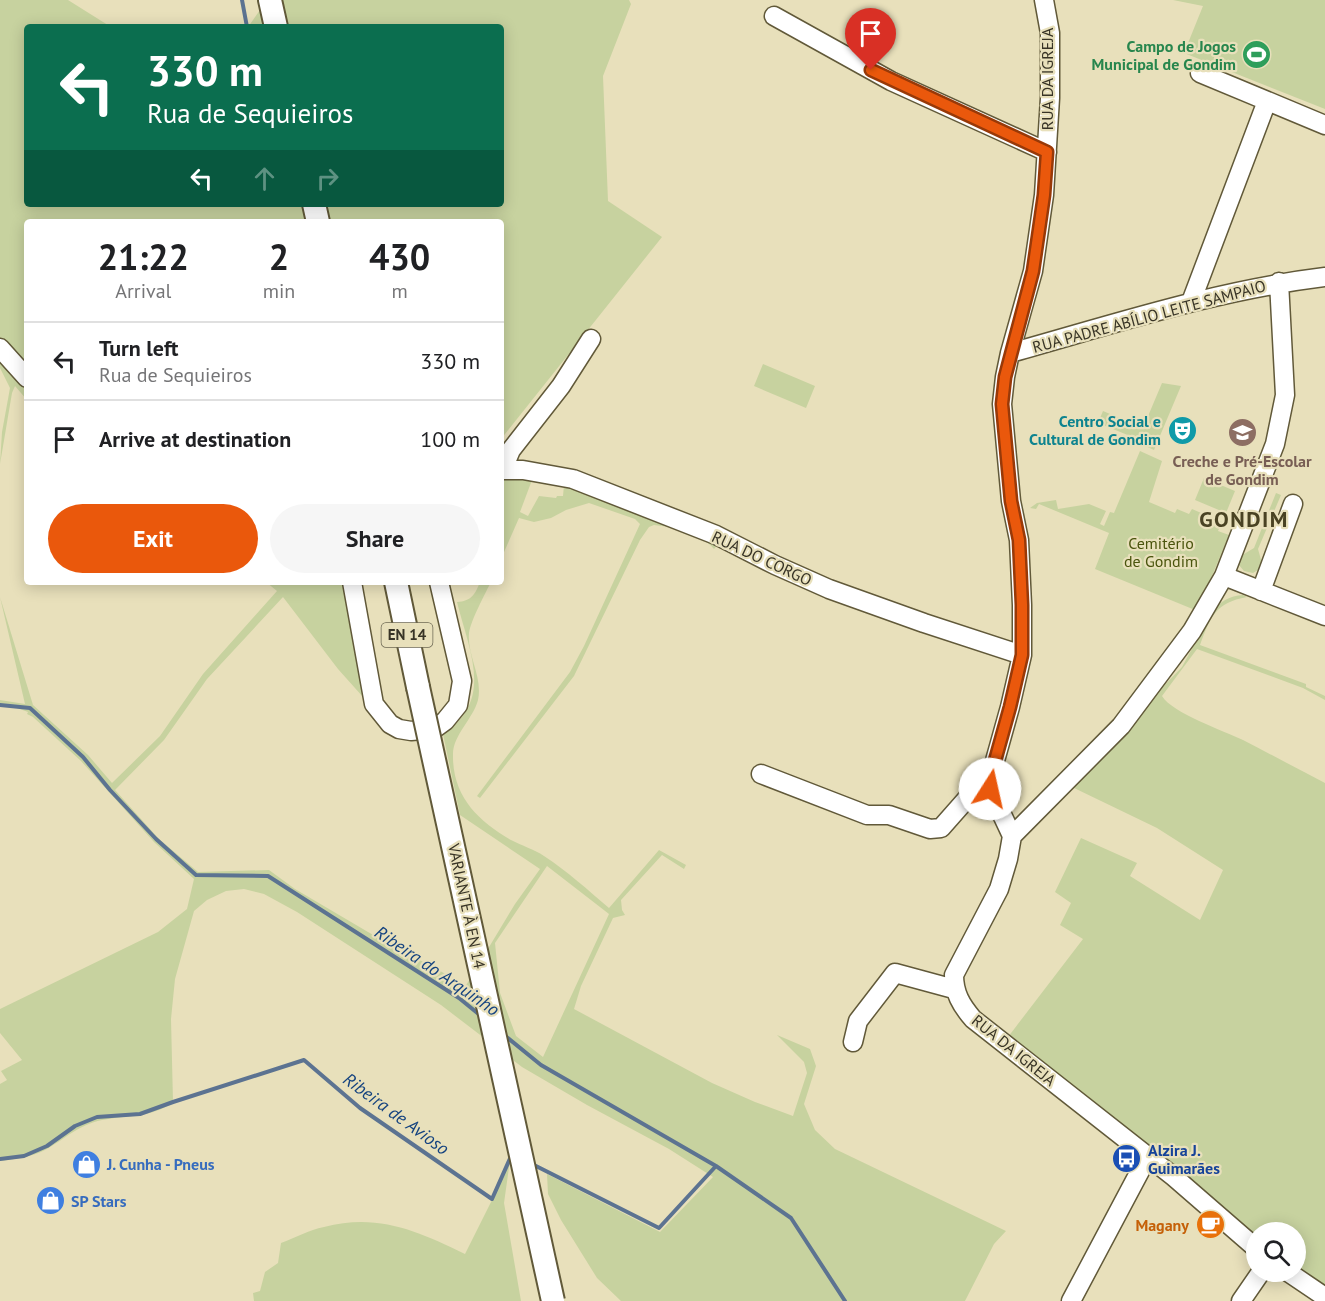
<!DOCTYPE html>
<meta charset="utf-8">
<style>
body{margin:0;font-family:"PT Sans",sans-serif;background:#f6f6f6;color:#202124;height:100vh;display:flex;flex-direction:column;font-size:22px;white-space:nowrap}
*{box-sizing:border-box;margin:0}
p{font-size:20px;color:#757577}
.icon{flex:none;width:33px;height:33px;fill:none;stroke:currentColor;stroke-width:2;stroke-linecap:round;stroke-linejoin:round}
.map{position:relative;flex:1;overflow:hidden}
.drawer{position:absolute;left:24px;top:219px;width:480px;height:366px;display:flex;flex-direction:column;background:#fff;border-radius:6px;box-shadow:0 3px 15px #0003}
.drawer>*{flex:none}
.hud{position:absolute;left:24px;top:24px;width:480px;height:183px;border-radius:6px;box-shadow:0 3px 15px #0003;background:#0b6e4f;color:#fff;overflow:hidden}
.controls{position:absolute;left:1246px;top:1222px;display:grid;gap:12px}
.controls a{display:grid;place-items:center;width:60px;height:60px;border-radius:50%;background:#fff;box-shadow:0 3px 15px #0003;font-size:30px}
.pin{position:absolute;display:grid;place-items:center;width:51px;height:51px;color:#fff;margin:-62px -26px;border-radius:50% 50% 50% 0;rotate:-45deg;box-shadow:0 0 6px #0007}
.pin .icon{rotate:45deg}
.me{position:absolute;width:66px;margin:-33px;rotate:10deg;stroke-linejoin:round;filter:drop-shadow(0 0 4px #0008)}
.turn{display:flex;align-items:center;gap:21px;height:126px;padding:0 24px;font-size:27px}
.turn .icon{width:78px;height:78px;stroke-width:2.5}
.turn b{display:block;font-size:42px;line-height:51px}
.lanes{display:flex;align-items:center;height:57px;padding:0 24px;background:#0003;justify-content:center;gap:30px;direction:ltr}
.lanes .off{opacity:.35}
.eta{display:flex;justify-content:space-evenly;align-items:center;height:102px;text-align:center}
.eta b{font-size:36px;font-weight:700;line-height:42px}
.button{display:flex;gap:12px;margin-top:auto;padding:12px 24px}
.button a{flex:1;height:69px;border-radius:36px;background:#ea580c;color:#fff;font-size:24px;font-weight:700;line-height:69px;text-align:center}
.button a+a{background:#f6f6f6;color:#202124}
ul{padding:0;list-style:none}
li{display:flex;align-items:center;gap:18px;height:78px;padding:0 24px;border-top:2px solid #e0e0e0}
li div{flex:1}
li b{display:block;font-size:22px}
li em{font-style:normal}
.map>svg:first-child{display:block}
.green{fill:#c7d29f;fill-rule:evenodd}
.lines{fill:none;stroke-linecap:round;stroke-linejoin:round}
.stream{stroke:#5c7391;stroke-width:4}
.minor-casing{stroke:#615939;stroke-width:21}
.major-casing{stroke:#615939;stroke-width:26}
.minor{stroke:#fff;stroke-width:18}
.major{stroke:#fff;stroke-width:22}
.major-bridge-casing{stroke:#615939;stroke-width:26;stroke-linecap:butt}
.major-bridge{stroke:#fff;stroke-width:22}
.route-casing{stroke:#983908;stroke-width:15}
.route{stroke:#ea580c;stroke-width:10}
.labels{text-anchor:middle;stroke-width:4.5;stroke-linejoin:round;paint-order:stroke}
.shield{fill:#e8e0bb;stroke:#6d6853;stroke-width:1.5}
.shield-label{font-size:15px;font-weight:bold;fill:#383426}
.leisure-label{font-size:16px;font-weight:bold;fill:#27864d;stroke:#e8e0bb;text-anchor:end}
.street-label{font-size:16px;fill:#383426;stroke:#e8e0bb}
.culture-label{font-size:16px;font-weight:bold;fill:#0d838f;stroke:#e8e0bb;text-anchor:end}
.education-label{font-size:16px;font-weight:bold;fill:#785e54;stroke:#e8e0bb}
.park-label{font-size:16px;fill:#4a540d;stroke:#e8e0bb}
.transit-label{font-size:16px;font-weight:bold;fill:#164399;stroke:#e8e0bb;text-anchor:start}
.shop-label{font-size:16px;font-weight:bold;fill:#366cbe;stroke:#e8e0bb;text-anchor:start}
.food-label{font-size:16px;font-weight:bold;fill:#c56008;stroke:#e8e0bb;text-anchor:end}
.water-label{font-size:18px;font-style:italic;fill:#15437f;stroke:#e8e0bb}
.district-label{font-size:22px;font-weight:bold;letter-spacing:1.5px;fill:#494223;stroke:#e8e0bb}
</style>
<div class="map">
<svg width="1325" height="1301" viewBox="0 0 1325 1301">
<rect width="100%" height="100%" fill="#e8e0bb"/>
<path class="green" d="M0,0H68L111,27H27V204H501V27H248L267,0H629L631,4L603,76L608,201L662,237L501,439V222H27V357L20,364L0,340Z
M1173,0H1325V109L1184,53L1203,6Z
M0,355L27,387V400L15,386L12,393L0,464L2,432L10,388L0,368Z
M763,364L815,386L806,408L754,386Z
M1162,383L1181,386L1154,450L1139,443L1140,440L1098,423L1103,411L1143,428Z
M1140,451L1162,461L1149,502L1175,513L1177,509L1189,514L1192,509L1222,522L1218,531L1229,535L1212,576L1195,610L1095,569L1109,533L1039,504L1036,509L1030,508L1037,503L1056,500L1058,509L1089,504L1106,511L1100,524L1104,526L1110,512L1114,513Z
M516,474H522L532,480L520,512L528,516L539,496L556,498L557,496H563L564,485L589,492L645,515L648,514L712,539L719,543L714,549C701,533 674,527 654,525L649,527L640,540L574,676L480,798L477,796L570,672L584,646L640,524L635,519L589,503L566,510L551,518L534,522L519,518L501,559V479Z
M1204,478L1235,491L1226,513L1195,500Z
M1276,493L1281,495L1258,549L1263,567L1253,573L1244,571L1238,564L1239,557L1254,548Z
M266,582H344L363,697L338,669L283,597L207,679L164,740L115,790L159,839L198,872L269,870L295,889L368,932L453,978L465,987L515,904L540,869L460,815L443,734C495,700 469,651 457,602C471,601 475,595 480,582H491C485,594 471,620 469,633C467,656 483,677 478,700C473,719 453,735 453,754C452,796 478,821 511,840C522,846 534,849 544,856C567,871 588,890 609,908L659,850L686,865L684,869L662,855L621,900L622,910L625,915L613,918L581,986L574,1009L712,1083L755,1102L793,1116L807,1073L804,1062L777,1035L810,1049L816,1066L804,1104L815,1130L835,1149L1006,1231L994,1244L965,1301H621L597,1278L561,1220L548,1194L547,1174L660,1232L713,1177L669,1149L587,1105L522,1067L441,1005L297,912L264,894L244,889L226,891L207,900L194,911L175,979L171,1019L173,1102C152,1118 127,1115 102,1120C78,1125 65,1139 45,1150C31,1157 15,1159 0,1161V1084L7,1080L1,1071L22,1060L0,1033V1009L158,932L187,909L194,879L154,842L81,761L33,717L27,714L28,712L17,708L0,706V700L25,704L0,597L33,705L88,755L112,783L160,736L203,674L277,591ZM547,866L609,914L543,1057L516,1036L500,993L495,943Z
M1243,595L1247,597C1215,603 1211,616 1200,645L1306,684V687L1325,696V700L1303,688L1197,649L1162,696C1172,713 1224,731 1243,740C1270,754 1298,769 1325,783V1289L1296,1269V1233H1257V1239L1117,1120L1008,1037L1083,939L1060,925L1071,903L1055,892L1081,838L1137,863L1130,876L1200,920L1223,870L1157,828L1072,787L1082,771L1182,667L1212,612C1221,601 1229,596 1243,595Z
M511,1153L504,1203L521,1301H254L253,1293L260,1291L265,1272L278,1263L281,1243C295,1238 309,1230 324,1227C378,1213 417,1231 465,1254L492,1200Z"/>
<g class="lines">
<path class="stream" d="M242,0L247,27
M0,705L30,708L83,757L110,790L156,839L196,875L268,876L459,998L481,1016
M503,1034L541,1065L716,1166L791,1218L845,1301
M0,1159L24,1156L47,1146L75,1126L97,1117L140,1114L173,1102L304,1060L360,1108L492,1199L512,1154
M532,1164L659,1228L716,1166"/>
<defs>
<path id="minor" d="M1044,0L1050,33V98L1044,195L1033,271L1010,353L1005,377L1002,404L1011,501L1019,540L1022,605V655L1010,707L991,775L990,789L1012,836L1008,859L999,889L954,975C954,993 961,1005 973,1019L1174,1177L1257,1249
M774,16L891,81L1047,152
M1200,73L1325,125
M1191,302L1267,101
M0,348L27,378
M1010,353C1114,324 1217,290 1325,277
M503,469L511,450L561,386L591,339
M501,470H523L573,479L716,535L775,565L829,589L924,623L1022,655
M1224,576L1325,616
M352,582L374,704L390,724L399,729L411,731L434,729L445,721L458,705L462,681L439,582
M1261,591L1293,504
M761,774L867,815H889L930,829L941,828L971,794L990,789
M1012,836L1121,726L1192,631L1224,576L1275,444L1285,395L1279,282
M853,1042L858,1021L895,973L954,989
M1288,1272L1325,1297
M1071,1301L1148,1156
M1241,1301L1261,1272"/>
<path id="major" d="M270,0L276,27
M314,204L318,222
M396,582L418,687"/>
</defs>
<use href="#minor" class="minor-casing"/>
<use href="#major" class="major-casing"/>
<use href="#minor" class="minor"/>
<use href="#major" class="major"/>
<defs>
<path id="major-bridge" d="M418,687L553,1301"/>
</defs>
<use href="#major-bridge" class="major-bridge-casing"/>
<use href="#major-bridge" class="major-bridge"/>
</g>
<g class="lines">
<defs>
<path id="route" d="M871,70L1047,152L1044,195L1033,271L1005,377L1002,404L1011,501L1019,540L1022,605V655L1010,707L991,775L990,789"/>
</defs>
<use href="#route" class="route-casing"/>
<use href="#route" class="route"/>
</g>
<defs>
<symbol id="stadium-disc" viewBox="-11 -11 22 22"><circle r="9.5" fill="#2e9e5b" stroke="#e8e0bb"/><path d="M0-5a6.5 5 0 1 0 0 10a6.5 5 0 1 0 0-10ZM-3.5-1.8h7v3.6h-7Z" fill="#fff"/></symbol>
<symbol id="theatre-disc" viewBox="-11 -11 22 22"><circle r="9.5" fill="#0f9aa8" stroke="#e8e0bb"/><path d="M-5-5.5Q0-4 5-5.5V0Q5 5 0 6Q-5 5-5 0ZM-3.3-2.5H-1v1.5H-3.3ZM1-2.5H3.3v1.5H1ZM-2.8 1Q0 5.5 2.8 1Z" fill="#fff"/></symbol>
<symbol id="school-disc" viewBox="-11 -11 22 22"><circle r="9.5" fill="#8d6e63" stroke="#e8e0bb"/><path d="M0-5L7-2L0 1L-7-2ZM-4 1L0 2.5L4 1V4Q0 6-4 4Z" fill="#fff"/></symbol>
<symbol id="bus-disc" viewBox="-11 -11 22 22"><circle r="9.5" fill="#1a4fb4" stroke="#e8e0bb"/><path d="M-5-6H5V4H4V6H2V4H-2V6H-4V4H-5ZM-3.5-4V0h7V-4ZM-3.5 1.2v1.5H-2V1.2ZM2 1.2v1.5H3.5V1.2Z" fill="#fff"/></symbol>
<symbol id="shop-disc" viewBox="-11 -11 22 22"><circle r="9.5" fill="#3f7fe0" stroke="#e8e0bb"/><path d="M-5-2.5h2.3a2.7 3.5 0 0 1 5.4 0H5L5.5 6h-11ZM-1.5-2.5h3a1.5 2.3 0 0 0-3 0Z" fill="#fff"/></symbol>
<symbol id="cafe-disc" viewBox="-11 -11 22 22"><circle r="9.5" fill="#e8710a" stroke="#e8e0bb"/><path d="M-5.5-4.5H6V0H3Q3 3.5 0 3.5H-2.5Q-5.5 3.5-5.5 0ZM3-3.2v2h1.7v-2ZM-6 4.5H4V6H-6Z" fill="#fff"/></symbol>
</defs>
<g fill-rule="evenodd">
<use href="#stadium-disc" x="1240" y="38" width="33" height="33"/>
<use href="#theatre-disc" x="1166" y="414" width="33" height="33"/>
<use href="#school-disc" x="1226" y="416" width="33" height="33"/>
<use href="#bus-disc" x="1110" y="1142" width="33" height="33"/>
<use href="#shop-disc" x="70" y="1148" width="33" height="33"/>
<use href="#shop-disc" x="34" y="1184" width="33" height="33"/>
<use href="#cafe-disc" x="1194" y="1208" width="33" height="33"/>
</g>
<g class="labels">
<rect class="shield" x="381.5" y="623" width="51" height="24" rx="4.5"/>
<g class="shield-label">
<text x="407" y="640">EN 14</text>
</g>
<g class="leisure-label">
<text x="1236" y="52">Campo de Jogos<tspan x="1236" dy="18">Municipal de Gondim</tspan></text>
</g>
<g class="street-label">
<text transform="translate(1047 79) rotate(-90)" y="6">RUA DA IGREJA</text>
<text transform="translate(1149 316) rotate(-15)" y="6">RUA PADRE ABÍLIO LEITE SAMPAIO</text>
<text transform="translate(762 558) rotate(25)" y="6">RUA DO CORGO</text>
<text transform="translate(467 906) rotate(78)" y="6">VARIANTE À EN 14</text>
<text transform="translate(1014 1050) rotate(39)" y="6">RUA DA IGREJA</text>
</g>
<g class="culture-label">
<text x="1161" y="427">Centro Social e<tspan x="1161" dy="18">Cultural de Gondim</tspan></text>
</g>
<g class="education-label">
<text x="1242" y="467">Creche e Pré-Escolar<tspan x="1242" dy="18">de Gondim</tspan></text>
</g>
<g class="park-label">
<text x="1161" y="549">Cemitério<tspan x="1161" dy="18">de Gondim</tspan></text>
</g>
<g class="transit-label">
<text x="1148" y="1156">Alzira J.<tspan x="1148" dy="18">Guimarães</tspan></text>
</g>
<g class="shop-label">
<text x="107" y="1170">J. Cunha - Pneus</text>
<text x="71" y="1207">SP Stars</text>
</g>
<g class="food-label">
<text x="1189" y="1231">Magany</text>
</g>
<g class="water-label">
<text transform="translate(437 971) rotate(34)" y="6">Ribeira do Arquinho</text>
<text transform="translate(396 1114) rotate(36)" y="6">Ribeira de Avioso</text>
</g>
<g class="district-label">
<text x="1244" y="527">GONDIM</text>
</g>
</g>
</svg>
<div class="controls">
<a><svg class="icon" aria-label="search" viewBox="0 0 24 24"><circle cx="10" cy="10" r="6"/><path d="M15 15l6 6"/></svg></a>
</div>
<div class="pin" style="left:871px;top:70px;background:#d93025"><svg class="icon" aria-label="arrive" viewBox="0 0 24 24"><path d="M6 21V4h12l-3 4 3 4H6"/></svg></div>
<svg class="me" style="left:990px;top:789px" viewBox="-20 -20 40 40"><circle r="19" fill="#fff"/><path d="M0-13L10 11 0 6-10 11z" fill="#ea580c"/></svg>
<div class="hud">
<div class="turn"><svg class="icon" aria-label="left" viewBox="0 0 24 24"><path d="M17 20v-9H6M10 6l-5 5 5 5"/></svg><div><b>330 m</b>Rua de Sequieiros</div></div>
<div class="lanes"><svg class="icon" aria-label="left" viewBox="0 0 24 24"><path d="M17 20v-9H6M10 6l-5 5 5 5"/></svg><svg class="icon off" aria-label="ahead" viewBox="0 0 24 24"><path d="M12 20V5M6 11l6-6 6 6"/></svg><svg class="icon off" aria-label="right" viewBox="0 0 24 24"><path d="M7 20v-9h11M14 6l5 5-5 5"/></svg></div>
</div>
<section class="drawer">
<div class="eta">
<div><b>21:22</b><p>Arrival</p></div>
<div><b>2</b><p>min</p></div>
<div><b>430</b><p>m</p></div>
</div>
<ul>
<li><svg class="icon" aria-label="left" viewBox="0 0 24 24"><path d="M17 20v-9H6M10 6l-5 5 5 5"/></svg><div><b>Turn left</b><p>Rua de Sequieiros</p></div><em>330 m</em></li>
<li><svg class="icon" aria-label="arrive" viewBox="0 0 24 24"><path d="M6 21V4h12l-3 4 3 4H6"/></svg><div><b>Arrive at destination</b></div><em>100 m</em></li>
</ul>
<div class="button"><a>Exit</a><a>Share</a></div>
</section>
</div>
